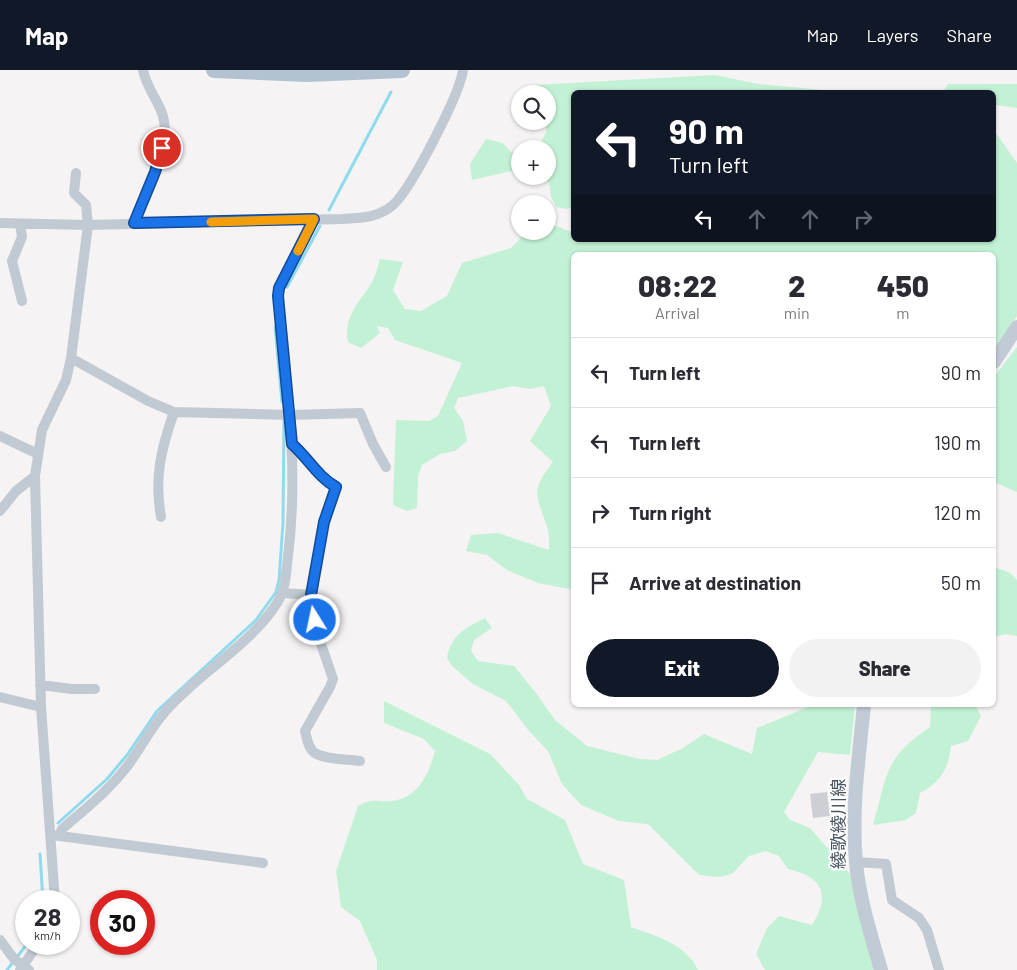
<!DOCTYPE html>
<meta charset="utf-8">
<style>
body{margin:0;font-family:Barlow,"Noto Sans JP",sans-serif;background:#f2f2f3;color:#2b2b33;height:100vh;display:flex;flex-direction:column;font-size:19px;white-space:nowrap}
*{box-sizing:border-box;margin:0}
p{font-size:16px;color:#7c7c81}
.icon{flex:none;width:28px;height:28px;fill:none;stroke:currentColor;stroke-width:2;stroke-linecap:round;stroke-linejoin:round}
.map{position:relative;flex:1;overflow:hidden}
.sheet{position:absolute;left:571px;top:182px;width:425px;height:455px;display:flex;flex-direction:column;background:#fff;border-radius:8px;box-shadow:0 1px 4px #0004}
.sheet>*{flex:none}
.top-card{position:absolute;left:571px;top:20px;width:425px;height:152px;border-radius:8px;box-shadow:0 1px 4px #0004;background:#111827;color:#fff;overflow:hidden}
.controls{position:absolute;left:511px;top:15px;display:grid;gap:10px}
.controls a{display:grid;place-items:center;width:45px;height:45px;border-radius:50%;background:#fff;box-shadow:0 1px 4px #0004;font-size:25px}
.speed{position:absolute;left:15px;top:820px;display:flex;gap:10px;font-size:25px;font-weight:700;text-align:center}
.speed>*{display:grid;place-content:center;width:65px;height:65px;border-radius:50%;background:#fff;box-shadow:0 1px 4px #0004;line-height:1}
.speed small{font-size:12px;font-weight:400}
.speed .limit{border:8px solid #d22;background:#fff;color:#111}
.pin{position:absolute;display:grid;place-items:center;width:42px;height:42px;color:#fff;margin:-21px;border:2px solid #fff;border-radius:50%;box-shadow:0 1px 5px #0007}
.me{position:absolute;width:55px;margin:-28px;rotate:350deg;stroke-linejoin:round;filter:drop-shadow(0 0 4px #0008)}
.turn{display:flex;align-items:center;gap:18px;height:105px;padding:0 15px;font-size:22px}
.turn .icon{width:65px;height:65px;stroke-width:2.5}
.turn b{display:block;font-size:35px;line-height:42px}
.lanes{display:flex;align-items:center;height:48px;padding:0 15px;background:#0003;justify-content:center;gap:25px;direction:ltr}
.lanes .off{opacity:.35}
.eta{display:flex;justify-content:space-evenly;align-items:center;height:85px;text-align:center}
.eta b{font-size:30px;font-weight:800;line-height:35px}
.button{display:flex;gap:10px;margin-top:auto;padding:10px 15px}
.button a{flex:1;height:58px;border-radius:30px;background:#111827;color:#fff;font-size:20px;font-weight:800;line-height:58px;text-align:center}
.button a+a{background:#f2f2f3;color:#2b2b33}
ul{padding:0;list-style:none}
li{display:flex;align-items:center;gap:15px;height:70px;padding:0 15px;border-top:1px solid #e1e1e2}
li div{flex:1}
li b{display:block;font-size:19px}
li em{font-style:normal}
header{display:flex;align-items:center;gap:30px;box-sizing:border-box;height:70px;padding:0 25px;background:#111827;color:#fff}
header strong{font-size:24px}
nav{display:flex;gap:28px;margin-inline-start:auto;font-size:18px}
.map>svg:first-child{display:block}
.green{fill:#c3f1d5}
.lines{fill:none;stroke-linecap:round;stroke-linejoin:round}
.stream{stroke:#90daee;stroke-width:3}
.building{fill:#cdcfd5}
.street{stroke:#c1cad2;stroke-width:10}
.secondary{stroke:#c1cbd6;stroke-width:14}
.primary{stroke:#b3c2d1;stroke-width:16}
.route-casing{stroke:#114b97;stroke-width:12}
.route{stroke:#1a73e8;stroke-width:9}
.slow{stroke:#f59e0b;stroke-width:9}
.labels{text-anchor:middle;stroke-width:4;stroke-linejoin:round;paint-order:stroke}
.street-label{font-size:18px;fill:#4a5661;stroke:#fff}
</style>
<header>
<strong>Map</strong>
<nav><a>Map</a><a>Layers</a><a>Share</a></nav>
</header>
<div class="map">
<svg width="1017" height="900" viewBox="0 0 1017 900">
<rect width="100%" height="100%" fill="#f5f3f3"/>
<path class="green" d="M715,5L758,14L844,22H574V137L567,139L556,137L551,126L549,113L539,106H548V79H538L546,62L548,24H527L534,15Z
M948,14H1017V38L997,35L994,38V22H943Z
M994,49L996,63L1017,93V246L994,281V185H574V520L538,513L507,500L487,485L466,481L471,465L498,463L549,480C549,473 550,464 547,457C537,424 529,423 553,392L530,371L551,336L544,316L529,319L513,316L458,328L454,338L463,351L467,371L455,381L440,384L422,395L418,406L417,438L407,441L393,435L396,350L429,351L438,346L462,293L395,270L388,258L377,256L380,263L361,278L348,272C343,246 360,232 372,212C376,205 378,196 380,189L403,192L393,220L405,239L421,241L447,226L462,193L511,178L528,161H548V153L574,163V170H994Z
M486,69L503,73L511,82L520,85V99L472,110L470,94Z
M1017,277V422L994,412V307Z
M994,497L1010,503L1017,510V566L1006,564L994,567Z
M485,548L492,558L474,570L471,581L478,591L514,596L536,623L555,650L587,676L639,689L657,690L683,678L704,664L752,684L757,658L813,635H855L850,685L818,682L784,742L790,750L810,758L850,804L875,900H765L756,884L767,858L779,846L812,855C831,825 823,807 788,799L779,786L766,781L749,786L732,804L718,807L699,805L648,754L619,751L581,735L562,714L548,681L529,661L506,631L473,614L452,596L447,588C451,565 465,558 485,548Z
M384,631L490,684L519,715L527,729L565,750L583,794L624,810L631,857C656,866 686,874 698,900H377V890L360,851L341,837L336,801L358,736C374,727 377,733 392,731C419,728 429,703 435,681L424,669L384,653Z
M931,635H975L981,646L968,671L951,676C949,698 940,713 920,723L916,743L906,750L873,755C888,704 883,689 930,657Z"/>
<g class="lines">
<path class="stream" d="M329,140L391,22
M287,217L320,156
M275,257L282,332
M58,753L107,709L127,685L157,641L256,550L276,522L279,510L283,453L284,350
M40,784L43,831
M7,900L27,874"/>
</g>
<path class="building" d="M827,722L830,746L813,748L810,724Z"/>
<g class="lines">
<path class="street" d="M0,153L88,155L342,149C360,148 378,148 393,135C411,119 460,24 463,0
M134,153C146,124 172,78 163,46C158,30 146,17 143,0
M20,154L22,167L12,191L22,231
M71,288L148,331L174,342L290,345L360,343L373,374L386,397
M0,366L38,384
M292,374C308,389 317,406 336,417L324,452L311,525L320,571L333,609L330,617L305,661C307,668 308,679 315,683C326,690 347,689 360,691
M0,441L16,421L35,406
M161,447C154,408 161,379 174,342
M283,523L311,525
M40,615L72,619H95
M0,627L41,637
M52,765L263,793
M59,766L62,759C84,740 107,722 125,699C139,682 149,660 164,643C198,603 249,577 277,533C286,519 286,502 288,486C299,399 287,313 278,226L279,218L314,149
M856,792L886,794L892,830L919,848L927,860L939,900
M55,831L41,637L35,406L42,360L66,310L71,288L88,155L86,135L74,123L76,103
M0,870L14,889L29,900
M20,900L38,874"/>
<path class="secondary" d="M994,292L1017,257
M864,635C859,687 851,740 856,792C859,828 871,865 881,900"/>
<path class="primary" d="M214,0L307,4L402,0"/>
</g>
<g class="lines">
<defs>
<path id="route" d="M162,78L155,102L134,153L314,149L279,218L278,226L292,374C309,389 317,406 336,417L324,452L311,525L315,550"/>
</defs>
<use href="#route" class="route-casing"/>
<use href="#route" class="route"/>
<path class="slow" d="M211,152L314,149L298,181"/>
</g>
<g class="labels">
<g class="street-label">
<text transform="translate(839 754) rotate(-90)" y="6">綾歌綾川線</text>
</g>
</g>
</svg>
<div class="controls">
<a><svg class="icon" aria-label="search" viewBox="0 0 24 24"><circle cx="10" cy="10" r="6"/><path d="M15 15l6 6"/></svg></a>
<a>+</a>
<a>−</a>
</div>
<div class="speed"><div>28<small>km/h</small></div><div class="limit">30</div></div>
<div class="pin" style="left:162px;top:78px;background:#d93025"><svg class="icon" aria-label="arrive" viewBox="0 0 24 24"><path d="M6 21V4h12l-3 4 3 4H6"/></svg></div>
<svg class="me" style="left:315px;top:550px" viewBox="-20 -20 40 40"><circle r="17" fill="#1a73e8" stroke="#fff" stroke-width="3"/><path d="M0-11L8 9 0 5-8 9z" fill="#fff"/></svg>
<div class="top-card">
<div class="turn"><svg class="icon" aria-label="left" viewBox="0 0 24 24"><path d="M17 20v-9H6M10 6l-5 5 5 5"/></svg><div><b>90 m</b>Turn left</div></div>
<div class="lanes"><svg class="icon" aria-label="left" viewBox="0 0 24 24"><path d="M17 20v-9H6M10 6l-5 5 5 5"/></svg><svg class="icon off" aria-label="ahead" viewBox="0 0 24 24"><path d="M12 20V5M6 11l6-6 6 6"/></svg><svg class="icon off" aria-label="ahead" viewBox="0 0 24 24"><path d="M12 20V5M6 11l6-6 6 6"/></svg><svg class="icon off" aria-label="right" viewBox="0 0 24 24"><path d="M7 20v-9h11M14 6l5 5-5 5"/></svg></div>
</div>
<section class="sheet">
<div class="eta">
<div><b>08:22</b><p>Arrival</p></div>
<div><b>2</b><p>min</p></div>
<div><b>450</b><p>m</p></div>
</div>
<ul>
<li><svg class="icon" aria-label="left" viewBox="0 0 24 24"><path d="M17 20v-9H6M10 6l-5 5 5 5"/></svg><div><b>Turn left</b></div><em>90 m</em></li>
<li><svg class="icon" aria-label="left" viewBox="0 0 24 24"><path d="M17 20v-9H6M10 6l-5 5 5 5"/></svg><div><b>Turn left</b></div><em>190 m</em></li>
<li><svg class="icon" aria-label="right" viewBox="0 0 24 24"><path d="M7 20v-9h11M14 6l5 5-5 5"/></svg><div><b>Turn right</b></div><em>120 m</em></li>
<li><svg class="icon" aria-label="arrive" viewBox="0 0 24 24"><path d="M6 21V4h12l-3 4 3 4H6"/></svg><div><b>Arrive at destination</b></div><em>50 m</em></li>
</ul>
<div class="button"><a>Exit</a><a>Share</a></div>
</section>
</div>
